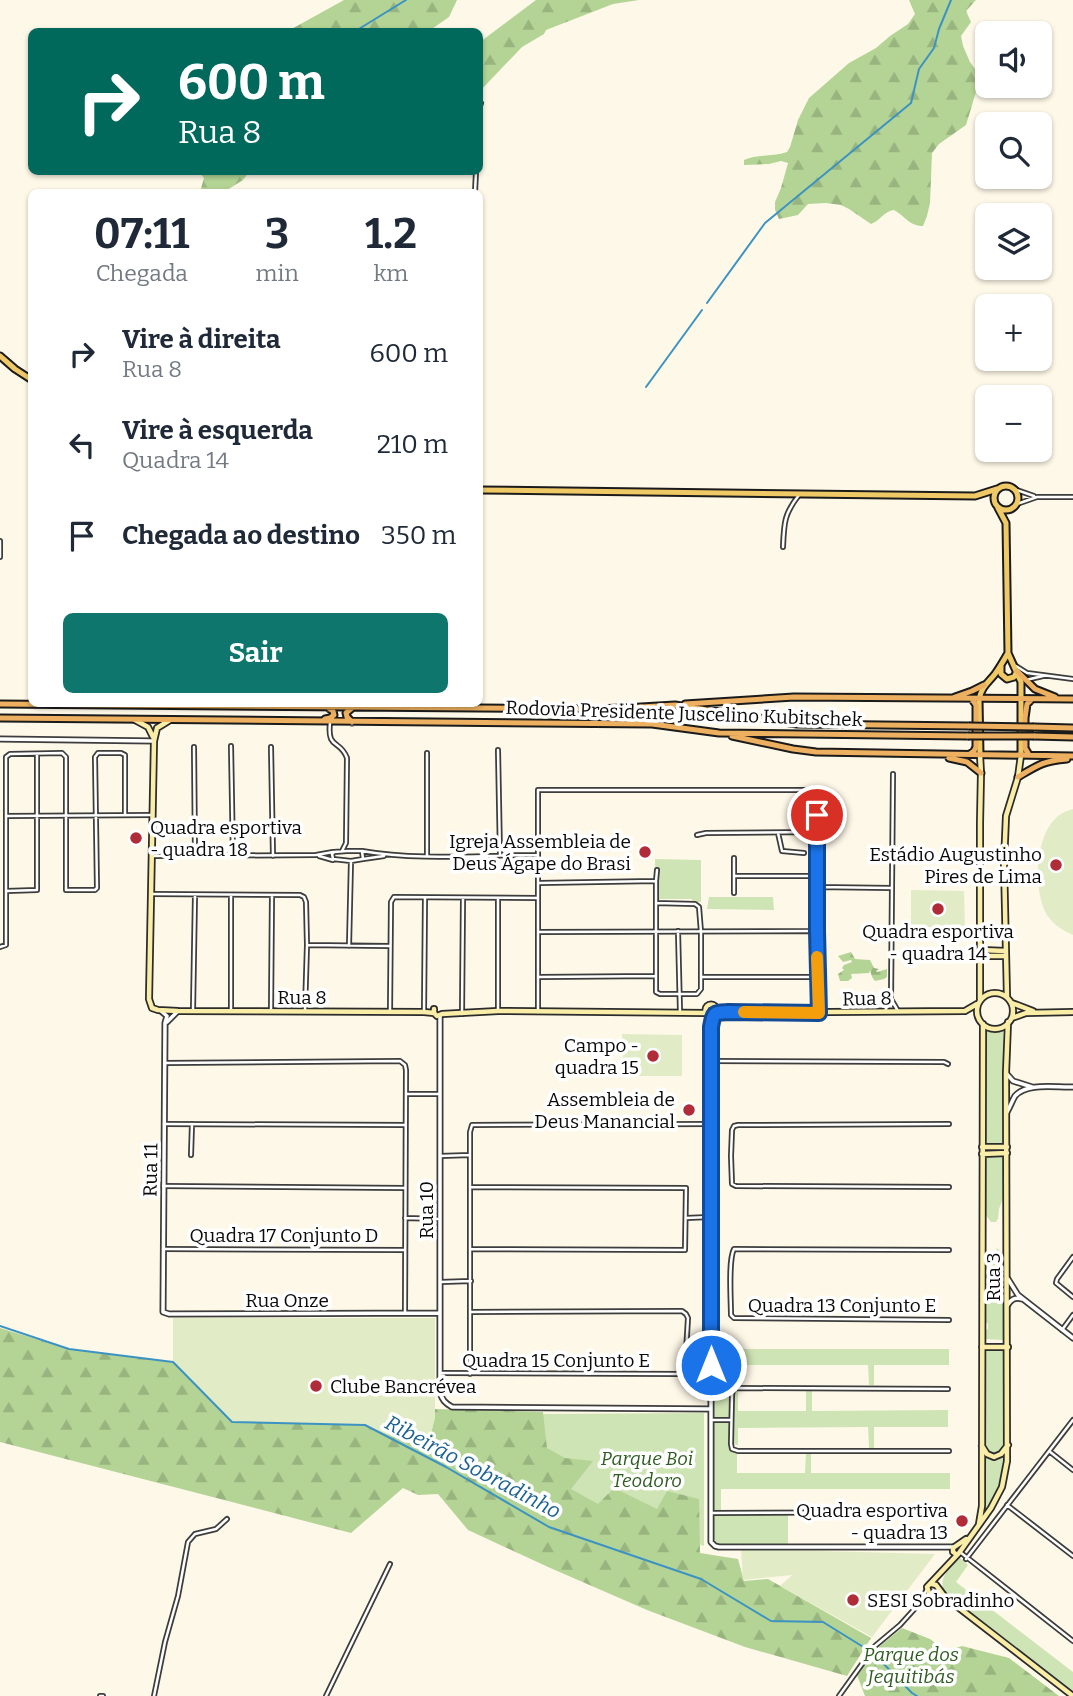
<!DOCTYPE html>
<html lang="pt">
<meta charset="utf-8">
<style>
body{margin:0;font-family:Bitter,serif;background:#f2f2f3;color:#1f2937;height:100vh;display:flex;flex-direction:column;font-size:26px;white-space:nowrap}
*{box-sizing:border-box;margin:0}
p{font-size:23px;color:#747a83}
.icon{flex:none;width:38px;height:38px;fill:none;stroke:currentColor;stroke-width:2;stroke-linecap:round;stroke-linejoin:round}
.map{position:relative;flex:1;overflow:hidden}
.panel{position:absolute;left:28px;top:189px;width:455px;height:518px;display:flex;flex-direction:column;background:#fff;border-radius:10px;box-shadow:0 2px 5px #0004}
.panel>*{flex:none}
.hud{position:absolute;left:28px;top:28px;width:455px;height:147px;border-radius:10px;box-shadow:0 2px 5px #0004;background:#00695c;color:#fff;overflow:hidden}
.buttons{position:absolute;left:975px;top:21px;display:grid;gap:14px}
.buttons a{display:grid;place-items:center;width:77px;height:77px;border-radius:10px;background:#fff;box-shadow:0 2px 5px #0004;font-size:35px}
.pin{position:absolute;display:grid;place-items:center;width:60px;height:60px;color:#fff;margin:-30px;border:4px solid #fff;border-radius:50%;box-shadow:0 2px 7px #0007}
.me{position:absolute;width:77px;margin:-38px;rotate:0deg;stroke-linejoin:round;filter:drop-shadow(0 0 5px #0008)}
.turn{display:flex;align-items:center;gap:24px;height:147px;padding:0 35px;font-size:32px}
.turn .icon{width:91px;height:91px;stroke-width:2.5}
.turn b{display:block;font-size:49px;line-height:60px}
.eta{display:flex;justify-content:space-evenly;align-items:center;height:119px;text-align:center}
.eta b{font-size:42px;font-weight:700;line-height:49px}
.action{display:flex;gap:14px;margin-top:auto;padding:14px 35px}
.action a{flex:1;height:80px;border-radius:10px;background:#0f766e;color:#fff;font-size:28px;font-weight:700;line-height:80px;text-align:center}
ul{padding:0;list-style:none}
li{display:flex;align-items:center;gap:21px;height:91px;padding:0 35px}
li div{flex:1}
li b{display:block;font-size:26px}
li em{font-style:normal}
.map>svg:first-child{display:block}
.grass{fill:#cfe4b5}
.forest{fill:url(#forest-firs)}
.pitch{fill:#e1ecc6}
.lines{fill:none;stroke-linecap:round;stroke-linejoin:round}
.stream{stroke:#3c93c3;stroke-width:2}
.minor-casing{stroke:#3d3d3d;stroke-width:6}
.tertiary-casing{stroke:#3d3d3d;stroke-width:7}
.secondary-casing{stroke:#2c2c2c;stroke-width:8}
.primary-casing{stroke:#1b1b1b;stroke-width:9}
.trunk-casing{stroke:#1b1b1b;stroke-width:9}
.minor{stroke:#fff;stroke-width:2.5}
.tertiary{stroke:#fff;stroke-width:3.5}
.secondary{stroke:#faeda7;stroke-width:4.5}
.primary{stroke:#efc966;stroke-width:5}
.trunk{stroke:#ecb060;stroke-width:5}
.trunk-bridge-casing{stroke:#1b1b1b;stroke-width:9;stroke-linecap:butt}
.trunk-bridge{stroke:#ecb060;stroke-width:5}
.route-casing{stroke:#114b97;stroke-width:18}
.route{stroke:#1a73e8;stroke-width:12}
.slow{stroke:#f59e0b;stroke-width:12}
.poi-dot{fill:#af2c38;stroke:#fff;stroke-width:2.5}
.labels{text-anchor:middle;stroke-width:7;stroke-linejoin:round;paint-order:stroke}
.street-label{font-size:19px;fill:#0a0a0a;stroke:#fff}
.poi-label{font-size:19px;fill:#0a0a0a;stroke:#fff;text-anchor:end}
.park-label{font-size:19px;font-style:italic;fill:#2e5c20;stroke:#fff}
.water-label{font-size:21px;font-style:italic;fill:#1d6391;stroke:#fff}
</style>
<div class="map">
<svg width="1073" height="1696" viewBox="0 0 1073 1696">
<defs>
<pattern id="forest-firs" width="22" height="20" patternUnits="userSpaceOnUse" patternTransform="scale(1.75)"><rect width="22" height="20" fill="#b4d495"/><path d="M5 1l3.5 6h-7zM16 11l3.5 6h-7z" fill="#99b57f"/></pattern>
</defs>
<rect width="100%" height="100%" fill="#fef8e8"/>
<path class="grass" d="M655,859L701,860V902H693L692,899H660L659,902H656Z
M709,897H773L774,910L707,909Z
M1003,1030V1144L1002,1145H986L985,1031L994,1033Z
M1003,1155L1005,1193L999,1209L998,1219L996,1222H991L985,1214L986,1156Z
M997,1248L1004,1255V1338L1002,1340L985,1339V1330L988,1329V1323H985V1274L991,1266V1252H996Z
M982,1347H1008V1445L1002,1487L988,1509L982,1506Z
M711,1349H949V1365H874V1385H869L868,1365H737V1388L734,1390H738V1411H806V1391L812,1390V1411L948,1410V1427H874V1448H869L868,1427L738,1428V1445L731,1444V1447L737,1450V1473H805L806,1451H811V1473H950V1489H721V1512L788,1513V1546L719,1547L712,1544Z
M704,1413V1546L573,1504L538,1449L539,1414Z
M959,1557L968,1565L956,1582L1073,1672V1691L944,1592C938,1577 950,1568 959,1557Z"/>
<path class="forest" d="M344,0H457L449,17L429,31H288Z
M536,0H639L613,4L546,30L544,34L522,47L480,91V42Z
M909,0H976L966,11L971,22L961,36L963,46L970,62L978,73L979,82L966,125L939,144L932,153L930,203L927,216L923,226C909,226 905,216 894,210C884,211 880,221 871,224L849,209L841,205L826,203L808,204L798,215L779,219L775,210V202L781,188L788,163L781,161L769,164L744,165V160C757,154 773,157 787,152L790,147L798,120L809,98L849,63L876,48L890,36L908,24L915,14Z
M199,172H249L243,180L224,192H200L204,178Z
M851,952L855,959L870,960L874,968L879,969L876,971L877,972L887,969V977L884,979L875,981L872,977L870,970L869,973L851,974L852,978L848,981H840L838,974L844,970L842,968L844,965L852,962L851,960L843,962L838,956Z
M0,1328L69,1349L173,1362L232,1422L365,1425L426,1450L435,1409L543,1412L547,1448L565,1458L593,1461L571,1489L598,1504L614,1488L657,1509L667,1491L699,1499L700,1553L738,1559L744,1581L768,1579L871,1638L847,1676L745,1647L647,1610L548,1567L468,1530L438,1494L418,1495L403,1488L351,1533L0,1442Z
M902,1628L930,1639L946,1651L962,1646L1009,1658L1059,1696H865L857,1675L880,1646Z"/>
<path class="pitch" d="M1073,809V935C1062,930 1054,925 1047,915C1033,892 1035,840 1054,820C1059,814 1066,811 1073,809Z
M911,890L964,891L965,927H911Z
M622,1034L682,1035V1076H624Z
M173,1318H435V1418L427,1450L365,1425L232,1422L173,1362Z
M741,1549L935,1554L872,1637L780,1586L792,1575L743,1580Z"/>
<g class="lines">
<path class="stream" d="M354,32L406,0
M707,303L765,223L911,103L919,69L934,48L939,29L951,0
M646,387L702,310
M0,1326L69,1349L173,1362L232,1422L365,1425L446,1467L549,1527L701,1579L771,1621L823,1622L873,1653L912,1693L917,1696"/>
<defs>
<path id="minor" d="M480,106L481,103
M475,192L476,172
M1014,489L1034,496
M1017,504L1037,497H1073
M0,541V557
M783,547C784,523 784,514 799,495
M1016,666L1027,673L1073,679
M1026,680L1043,676
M330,723C327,750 340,739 347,758L346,843L342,851
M231,746L233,856
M194,747L195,856
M271,747L273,856
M498,750L500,855
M6,816L153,815
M778,833L782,851L804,853
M697,835L706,833L816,832
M347,851H362L363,859L351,861L333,859L332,854L334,852Z
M362,851C419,861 479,855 537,855
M152,856L316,855L333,852
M319,856L333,860
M427,856V753
M734,858V893
M363,859L384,856
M734,876H816
M539,883L655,881
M816,887L892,888
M6,891L37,890V755
M152,894L300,895L304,897L306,902L307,945L305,1010
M231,895V1010
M498,899V1011
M656,903L695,904L699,907L701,932V989L697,994H660L656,992V881L657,870
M678,931L680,1012
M538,932L815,931
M307,945L390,946
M349,946L351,861
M0,947L6,945V757L10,754L62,753L66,757V890H95L97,888L95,757L98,753H121L125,755V814
M539,977L656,976
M701,977H817
M891,999L893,774
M891,999L898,1011
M193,1010L195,895
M271,1011L272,895
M390,1011L391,902L394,897L538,898
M885,1011L891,999
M424,1012L425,898
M538,1012V790H817L816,876L819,1013
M462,1014L463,898
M711,1061L944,1062L948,1064
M165,1063L400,1061L405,1065L406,1070L405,1313
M406,1094H440
M164,1124L405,1125
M949,1124L738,1125L734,1126L732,1130L731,1156L732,1184L736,1186L949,1187
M191,1155L192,1124
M440,1156L470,1155
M163,1186L405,1188
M405,1218L440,1219
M686,1218L710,1217
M163,1249L405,1250
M471,1249L685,1250L686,1188L471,1187
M1073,1257L1057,1279L1056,1283L1073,1297
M440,1282L471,1281
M949,1320L734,1318L731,1315C731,1300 728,1260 734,1249L949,1250
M1062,1330L1073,1315
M688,1343H711
M440,1373L682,1374L685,1370L688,1318L686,1314L682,1311L471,1312
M470,1374V1132L472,1125L711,1124
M948,1389L736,1388L733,1390L732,1395L731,1444L732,1449L738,1451H949
M711,1420H731
M1049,1451L1073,1470
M1007,1505L1073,1556
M712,1513L946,1512
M960,1552L1073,1641
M966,1559L1073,1420
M919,1604L929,1598L933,1594
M100,1696H103
M154,1696L165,1642L178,1596L188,1542L195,1534L216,1529L227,1519
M326,1696L390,1564
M839,1696L875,1646L900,1625L919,1604L927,1589"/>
<path id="tertiary" d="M0,739L154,741
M161,1011L167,1016L165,1023L163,1312L169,1314L440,1313
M440,1015V1392C442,1400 445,1403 452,1407L711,1409
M714,1015L711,1027V1542L715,1546L719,1547H954
M167,1022L178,1011
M1006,1073L1013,1081L1032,1087
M1007,1112C1010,1107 1012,1101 1015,1096C1027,1082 1057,1088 1073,1087
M1008,1279L1018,1295L1073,1338
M1007,1306C1011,1299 1015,1297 1022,1299"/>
<path id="secondary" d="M135,720L148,727L153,737
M170,720L157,728L154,741L149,999L152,1008L158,1010L178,1011L424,1012L434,1013
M980,755L981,773L980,823V999
M981,950L1006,951
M981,956H1006
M977 1011a18 18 0 1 1 36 0a18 18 0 1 1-36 0Z
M1007,997L1004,863L1006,816L1018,777L1021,755
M1012,1003L1033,1011
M705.5 1010a5.5 5.5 0 1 1 11 0a5.5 5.5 0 1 1-11 0Z
M434,1009V1013L437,1016L442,1014L498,1011L707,1013
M715,1013L965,1011L977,1004
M1012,1018L1026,1013L1073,1012
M982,1147H1007
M982,1154L1007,1153
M982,1347H1008
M982,1446L987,1454L994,1457L1001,1454L1008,1445
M979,1524L982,1506V1481L983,1024
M956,1554L953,1552V1548L966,1539
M932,1584L936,1585L945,1597L1073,1696
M945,1597L929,1593L927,1587L959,1553L991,1508L1002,1487L1007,1461L1006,1073L1008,1022"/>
<path id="primary" d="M0,356L15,369L32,380
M994 498a12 12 0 1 1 24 0a12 12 0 1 1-24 0Z
M480,490L975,496L997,489
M998,508L1006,523L1008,653L1021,682V755
M1001,666V674L1007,679L1014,677L1017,671
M980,755L979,699C982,686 988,683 995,674C1000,667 1004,660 1008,653"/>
<path id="trunk" d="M1017,671L1035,689L1055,697
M955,697L972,691L984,685
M0,704L592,709L624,708L675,705L797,724L969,726
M685,704L794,697L1073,699
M0,718L652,724L719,733L968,736
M325,719L330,718L334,715L333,711L327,707
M352,722L347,717L346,713L353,707
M1034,727L1073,728
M732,736L793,749L816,752L1073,756
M1034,736L1073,737
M970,754L974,751L976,747V705L972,699
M1029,755L1025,748V718L1027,704L1032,699
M949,758L967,762L981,773
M1018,777C1038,765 1043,761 1067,759"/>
</defs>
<use href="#minor" class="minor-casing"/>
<use href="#tertiary" class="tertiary-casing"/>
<use href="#secondary" class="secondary-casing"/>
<use href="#primary" class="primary-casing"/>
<use href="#trunk" class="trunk-casing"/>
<use href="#minor" class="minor"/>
<use href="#tertiary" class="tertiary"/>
<use href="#secondary" class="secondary"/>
<use href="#primary" class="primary"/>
<use href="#trunk" class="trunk"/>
<defs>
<path id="trunk-bridge" d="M969,726L1034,727
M968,736H1034"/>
</defs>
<use href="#trunk-bridge" class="trunk-bridge-casing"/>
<use href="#trunk-bridge" class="trunk-bridge"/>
</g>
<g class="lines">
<defs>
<path id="route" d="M711,1365V1027C714,1012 713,1013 728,1012L819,1013L817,931V815"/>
</defs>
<use href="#route" class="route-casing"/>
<use href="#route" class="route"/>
<path class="slow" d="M744,1012L819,1013L817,957"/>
</g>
<g class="poi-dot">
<circle cx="136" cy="838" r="7"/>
<circle cx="645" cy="852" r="7"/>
<circle cx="1056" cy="865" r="7"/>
<circle cx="938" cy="909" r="7"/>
<circle cx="653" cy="1056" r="7"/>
<circle cx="689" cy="1110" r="7"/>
<circle cx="316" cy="1386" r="7"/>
<circle cx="962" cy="1521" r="7"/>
<circle cx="853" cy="1600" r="7"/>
</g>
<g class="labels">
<g class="street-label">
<text transform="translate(684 713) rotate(2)" y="7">Rodovia Presidente Juscelino Kubitschek</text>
<text x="302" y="1004">Rua 8</text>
<text transform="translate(867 998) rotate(-1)" y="7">Rua 8</text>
<text transform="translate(150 1170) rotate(-89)" y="7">Rua 11</text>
<text transform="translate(426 1210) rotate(-90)" y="7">Rua 10</text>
<text x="284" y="1242">Quadra 17 Conjunto D</text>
<text transform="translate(993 1277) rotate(-90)" y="7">Rua 3</text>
<text x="287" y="1307">Rua Onze</text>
<text x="842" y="1312">Quadra 13 Conjunto E</text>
<text x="556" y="1367">Quadra 15 Conjunto E</text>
</g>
<g class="poi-label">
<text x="150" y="834" text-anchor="start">Quadra esportiva<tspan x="150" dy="22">- quadra 18</tspan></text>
<text x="631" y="848">Igreja Assembleia de<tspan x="631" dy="22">Deus Ágape do Brasi</tspan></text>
<text x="1042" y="861">Estádio Augustinho<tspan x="1042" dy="22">Pires de Lima</tspan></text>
<text x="938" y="938" text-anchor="middle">Quadra esportiva<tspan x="938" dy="22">- quadra 14</tspan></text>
<text x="639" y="1052">Campo -<tspan x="639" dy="22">quadra 15</tspan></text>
<text x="675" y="1106">Assembleia de<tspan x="675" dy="22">Deus Manancial</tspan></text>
<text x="330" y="1393" text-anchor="start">Clube Bancrévea</text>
<text x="948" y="1517">Quadra esportiva<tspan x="948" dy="22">- quadra 13</tspan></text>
<text x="867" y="1607" text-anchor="start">SESI Sobradinho</text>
</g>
<g class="park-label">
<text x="647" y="1465">Parque Boi<tspan x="647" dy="22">Teodoro</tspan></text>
<text x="911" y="1661">Parque dos<tspan x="911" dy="22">Jequitibás</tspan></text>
</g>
<g class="water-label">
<text transform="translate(473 1467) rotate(28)" y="7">Ribeirão Sobradinho</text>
</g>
</g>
</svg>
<div class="buttons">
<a><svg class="icon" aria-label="sound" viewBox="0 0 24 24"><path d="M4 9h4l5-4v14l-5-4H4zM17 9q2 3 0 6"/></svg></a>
<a><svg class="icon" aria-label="search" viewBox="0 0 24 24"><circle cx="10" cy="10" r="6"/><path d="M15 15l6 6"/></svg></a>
<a><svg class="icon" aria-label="layers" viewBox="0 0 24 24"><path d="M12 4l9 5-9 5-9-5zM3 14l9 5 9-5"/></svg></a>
<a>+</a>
<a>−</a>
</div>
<div class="pin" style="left:817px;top:815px;background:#d93025"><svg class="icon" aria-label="arrive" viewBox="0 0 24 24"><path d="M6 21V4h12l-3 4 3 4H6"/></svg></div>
<svg class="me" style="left:711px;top:1365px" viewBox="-20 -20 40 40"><circle r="17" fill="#1a73e8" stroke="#fff" stroke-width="3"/><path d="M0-11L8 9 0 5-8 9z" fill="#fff"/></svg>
<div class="hud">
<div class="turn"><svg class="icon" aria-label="right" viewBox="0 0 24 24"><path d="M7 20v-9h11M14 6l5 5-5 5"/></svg><div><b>600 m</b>Rua 8</div></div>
</div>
<section class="panel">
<div class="eta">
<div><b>07:11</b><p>Chegada</p></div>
<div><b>3</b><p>min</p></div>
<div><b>1.2</b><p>km</p></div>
</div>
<ul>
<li><svg class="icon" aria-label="right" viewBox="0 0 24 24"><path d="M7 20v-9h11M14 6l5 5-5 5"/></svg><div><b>Vire à direita</b><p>Rua 8</p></div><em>600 m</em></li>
<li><svg class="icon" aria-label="left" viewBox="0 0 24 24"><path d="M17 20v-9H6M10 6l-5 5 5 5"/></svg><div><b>Vire à esquerda</b><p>Quadra 14</p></div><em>210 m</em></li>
<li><svg class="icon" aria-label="arrive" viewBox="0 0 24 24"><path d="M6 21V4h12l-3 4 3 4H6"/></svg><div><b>Chegada ao destino</b></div><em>350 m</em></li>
</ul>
<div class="action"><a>Sair</a></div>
</section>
</div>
